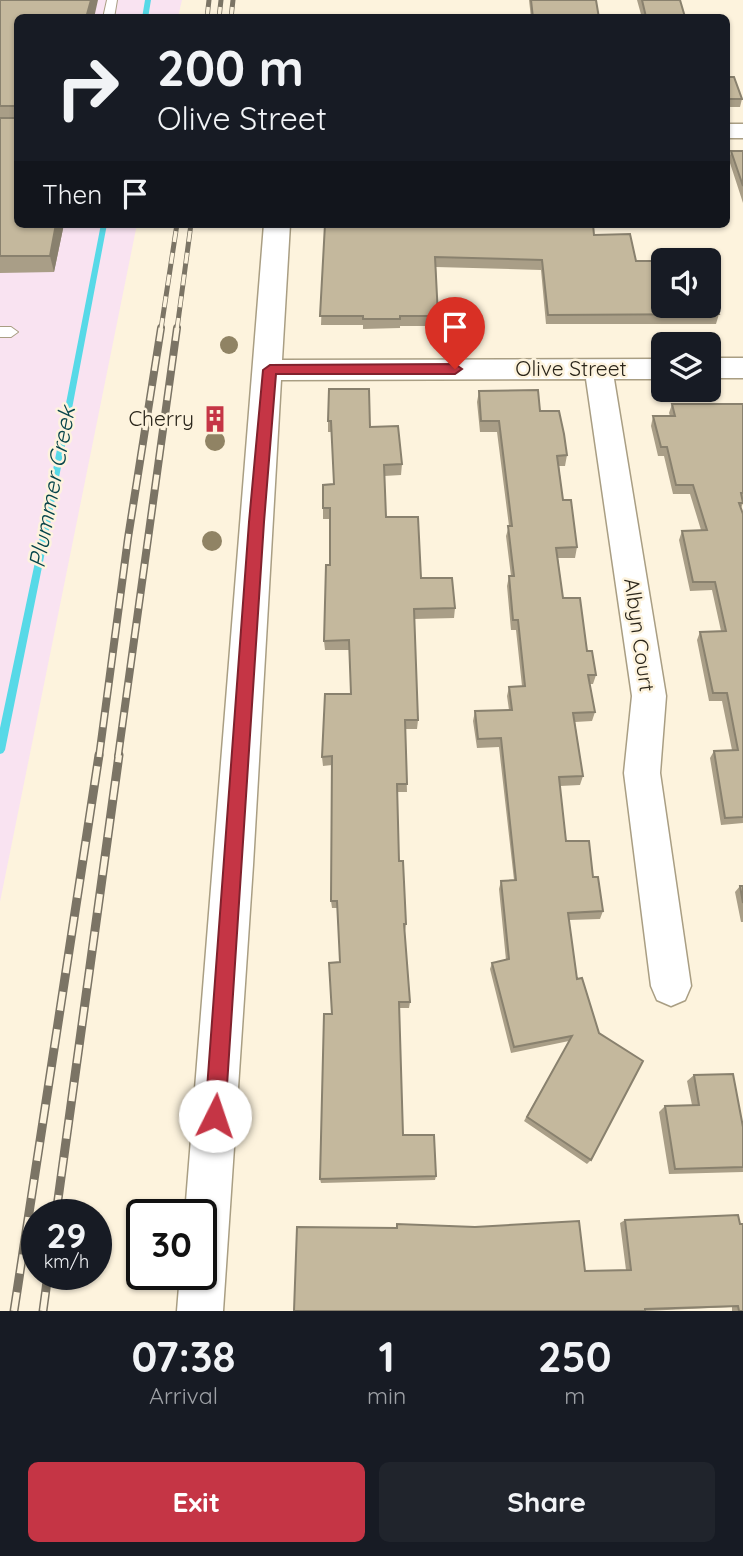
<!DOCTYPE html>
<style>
body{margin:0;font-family:Quicksand,sans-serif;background:#20242c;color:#f1f3f6;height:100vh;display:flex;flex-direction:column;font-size:26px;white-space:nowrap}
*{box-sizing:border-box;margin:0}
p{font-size:23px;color:#9ea1a6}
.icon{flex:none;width:38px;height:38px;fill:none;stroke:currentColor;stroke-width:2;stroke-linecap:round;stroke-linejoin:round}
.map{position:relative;height:1311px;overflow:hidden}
.details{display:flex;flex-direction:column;background:#171b24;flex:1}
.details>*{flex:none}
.banner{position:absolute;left:14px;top:14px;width:716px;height:214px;border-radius:10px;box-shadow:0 2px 5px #0004;background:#171b24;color:#f1f3f6;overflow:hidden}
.fabs{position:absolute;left:651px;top:248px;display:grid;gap:14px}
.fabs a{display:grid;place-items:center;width:70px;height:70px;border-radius:10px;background:#171b24;box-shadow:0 2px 5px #0004;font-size:35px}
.speed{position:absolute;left:21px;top:1199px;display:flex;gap:14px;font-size:35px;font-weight:700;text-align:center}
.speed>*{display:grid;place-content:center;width:91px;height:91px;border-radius:50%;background:#171b24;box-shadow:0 2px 5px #0004;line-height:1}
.speed small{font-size:18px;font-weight:400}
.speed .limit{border:4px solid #111;border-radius:10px;background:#fff;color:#111}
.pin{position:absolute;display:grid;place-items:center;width:60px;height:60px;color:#fff;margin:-72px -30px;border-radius:50% 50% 50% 0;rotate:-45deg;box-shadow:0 0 7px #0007}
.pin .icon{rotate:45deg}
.me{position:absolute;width:77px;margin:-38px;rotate:4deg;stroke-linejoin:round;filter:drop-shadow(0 0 5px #0008)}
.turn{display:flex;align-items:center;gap:24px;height:147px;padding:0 28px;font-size:32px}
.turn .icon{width:91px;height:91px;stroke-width:2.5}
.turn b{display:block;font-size:49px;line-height:60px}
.then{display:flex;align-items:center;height:66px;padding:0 28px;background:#0003;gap:14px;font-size:26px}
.eta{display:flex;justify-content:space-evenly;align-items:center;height:119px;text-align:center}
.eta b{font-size:42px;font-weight:700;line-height:49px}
.cta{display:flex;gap:14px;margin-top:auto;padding:14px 28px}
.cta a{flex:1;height:80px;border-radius:10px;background:#c53545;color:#fff;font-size:28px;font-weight:700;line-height:80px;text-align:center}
.cta a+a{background:#20242c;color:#f1f3f6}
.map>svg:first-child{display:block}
.industrial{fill:#f9e3f1}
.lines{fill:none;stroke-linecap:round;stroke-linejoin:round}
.stream{fill:#57d9e7;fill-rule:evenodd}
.lane-casing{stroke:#a99e83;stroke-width:2}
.street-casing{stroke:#a99e83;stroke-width:3}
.lane{fill:#fff;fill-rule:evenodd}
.street{fill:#fff;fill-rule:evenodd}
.rail-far2-casing{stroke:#7b7465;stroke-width:5}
.rail-far1-casing{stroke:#7b7465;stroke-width:8}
.rail-casing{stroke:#7b7465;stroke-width:9}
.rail-far2{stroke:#fdf3dd;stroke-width:3.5;stroke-dasharray:11;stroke-linecap:butt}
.rail-far1{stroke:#fdf3dd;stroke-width:5;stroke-dasharray:15;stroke-linecap:butt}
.rail{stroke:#fdf3dd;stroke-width:6;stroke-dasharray:19;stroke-linecap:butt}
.tree{fill:#908364}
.wall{fill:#a99e87}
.shaded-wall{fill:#89816e}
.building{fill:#c4b89d;stroke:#89816e;stroke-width:2}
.route{fill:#c53545;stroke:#80222d;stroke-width:2}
.labels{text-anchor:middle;stroke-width:5;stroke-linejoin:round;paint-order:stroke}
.street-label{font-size:21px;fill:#2a251a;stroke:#fdf3dd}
.poi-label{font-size:21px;fill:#2a251a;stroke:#fdf3dd;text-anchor:end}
.water-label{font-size:23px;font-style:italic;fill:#06444a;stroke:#fdf3dd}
</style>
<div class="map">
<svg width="743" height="1311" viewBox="0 0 743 1311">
<rect width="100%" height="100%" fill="#fdf3dd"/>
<path class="industrial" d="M0,0H182L178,17L18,18V224H137L0,902Z"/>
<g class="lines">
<path class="stream" d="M145,0H151L148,18H142Z
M101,224H107L43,562L5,750L3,753L0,754V728L35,562Z"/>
<defs>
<path id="lane" d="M107,0H117L114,18H103Z
M0,327H11L18,332L11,337H0Z"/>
<path id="street" d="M726,124H743V138H726Z
M264,224H290L282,360L663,359V379H614L666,696L660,773L691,986L685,1000L671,1006L657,1000L651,986L624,773L632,696L586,379L281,380L253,865L223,1311H177L180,1274H201V1214H185Z
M709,358H743V378H709Z"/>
</defs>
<use href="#lane" class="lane-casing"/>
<use href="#street" class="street-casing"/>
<use href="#lane" class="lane"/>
<use href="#street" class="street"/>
<defs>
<path id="rail-far2" d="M207,18L209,0
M219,18L221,0
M231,18L233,0
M161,329L177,224
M177,329L191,224"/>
<path id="rail-far1" d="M99,757L128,538L161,328
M118,757L177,328"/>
<path id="rail" d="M56,1214L119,755
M14,1311L99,755
M43,1311L48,1274"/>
</defs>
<use href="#rail-far2" class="rail-far2-casing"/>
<use href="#rail-far1" class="rail-far1-casing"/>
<use href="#rail" class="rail-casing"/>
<use href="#rail-far2" class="rail-far2"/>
<use href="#rail-far1" class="rail-far1"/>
<use href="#rail" class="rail"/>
</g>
<g class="tree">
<circle cx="229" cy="345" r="9"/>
<circle cx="215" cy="441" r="10"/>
<circle cx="212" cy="541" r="10"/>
</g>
<path class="wall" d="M0,0L18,18L64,224L54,272L0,273Z
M529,0H596L599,18H531Z
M637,0H680L685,18H642Z
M726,77L742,99L740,107H726Z
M731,151H743V203L729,160Z
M325,224L594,235L719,314L716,324H546L541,270L436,267L438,316V326H400V328L363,329V325H321Z
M479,391L540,411L567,455L565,466H559L563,500L577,547L575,558H558L563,598L587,651L596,675L593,684H590L595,712L592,721L575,722L583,776L580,785L560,786L566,841L593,877L603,911L600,919L569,920L591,1160L587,1164L524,1121L569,1041L511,1053L490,969L492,963L506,960L499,889L501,881L514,880L499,747L477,748L473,721L475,711L509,710L507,696L509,687L522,686L516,630H511L507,586L509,576H511L506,536L509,526L497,432H480L477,402Z
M672,404H743V503L741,508L743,514V823L721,825L710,758L714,751L732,750L722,701H709L697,640L700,632L721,631L712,590L690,591L679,540L682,531L701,530L690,494H673L664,456H658L651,426L653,416H670L669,413Z
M328,421L370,427L402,464L401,475L384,476L386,517L421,578L455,608L454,618L414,619L418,720L417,729H405L407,792H397L399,861L406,924L405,931H404L410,1002L409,1008H399L403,1135L436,1176L435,1180L321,1183L320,1179L332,1014L340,962L337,908H332L331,901L332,765L323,766L322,757L351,694L350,650H325L324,641L330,565V519H323V508L334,484L332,432H328Z
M740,886H743V922H741L735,892Z
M694,1075L743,1127V1172L669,1174L659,1112L665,1106L692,1105L687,1081Z
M738,1215L743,1311H732V1307L645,1311L585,1271L626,1270L620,1223L625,1220Z"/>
<path class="shaded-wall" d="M91,0H98L94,18H86Z
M56,224H64L54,272L50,256Z"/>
<path class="building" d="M0,0H91L86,18H18V224H56L50,256H0V118H15V106H0Z
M531,0H596L599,18H533Z
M642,0H680L685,17H646Z
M726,77H734L742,99H726Z
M731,151H743V186Z
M325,224H593L594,235L630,234L636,261H663V306H709V276L719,314L548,315L542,260L435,257L438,316H400V319H363V316H320Z
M329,389H369L370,427L398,426L402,464L384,465L386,517H418L421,578H452L455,608L414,609L418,720H405L407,784H397L399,861H403L406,924H404L410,1002H399L403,1135H434L436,1176L320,1179L324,1014H332L329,963L340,962L337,901H331L332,756L322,757L325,694H351L349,640L324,641L326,565H330V508H323V485L334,484L331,421H328Z
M538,390L540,411H559L564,434L567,455L557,456L563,500H571L577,547L556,548L563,598H580L587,651H592L596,675H588L595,712L573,713L583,776L559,777L566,841H589L593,877H598L603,911L568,913L577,979L582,978L599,1033L643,1061L591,1160L527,1117L572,1036L514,1047L492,963L509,959L501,881L516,880L501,738L478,739L475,711L512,710L509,687L525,686L518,620H513L509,576H514L508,526H512L499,421H481L479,391Z
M672,404H743V493H741L743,503H739L743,514V817L725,818L714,751L738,750L727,693H713L700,632L726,631L715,582H693L682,531L707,530L693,485H676L667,447H661L653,416H675Z
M740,886H743V903Z
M733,1074L743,1127V1167L675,1169L665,1106L699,1105L694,1075Z
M738,1215L740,1224H743V1311H739L738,1306L645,1309V1311H294L297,1227L397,1228V1224L475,1227L579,1221L585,1271L631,1270L625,1220Z"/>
<path class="route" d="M455,364L462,369L455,374H276L264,522L225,1116L222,1123L215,1126L208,1123L205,1116L249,522L263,370L270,365Z"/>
<defs>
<symbol id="building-bare" viewBox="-9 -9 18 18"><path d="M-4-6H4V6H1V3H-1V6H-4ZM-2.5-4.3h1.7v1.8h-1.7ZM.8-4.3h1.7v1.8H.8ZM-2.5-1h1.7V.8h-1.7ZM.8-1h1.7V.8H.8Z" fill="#c53545" stroke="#fdf3dd" stroke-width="2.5" paint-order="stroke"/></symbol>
</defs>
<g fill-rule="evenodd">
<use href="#building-bare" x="196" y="400" width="38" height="38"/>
</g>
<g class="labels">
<g class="street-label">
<text x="571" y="376">Olive Street</text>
<text transform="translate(639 635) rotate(82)" y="7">Albyn Court</text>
</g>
<g class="poi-label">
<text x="194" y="426">Cherry</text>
</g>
<g class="water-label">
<text transform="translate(52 487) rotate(-79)" y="8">Plummer Creek</text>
</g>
</g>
</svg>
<div class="fabs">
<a><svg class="icon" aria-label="sound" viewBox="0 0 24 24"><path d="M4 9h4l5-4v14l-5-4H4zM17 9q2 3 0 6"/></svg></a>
<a><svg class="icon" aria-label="layers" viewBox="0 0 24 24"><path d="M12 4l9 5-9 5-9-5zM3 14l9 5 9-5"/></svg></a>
</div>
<div class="speed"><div>29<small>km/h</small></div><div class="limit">30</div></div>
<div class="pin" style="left:455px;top:369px;background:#d93025"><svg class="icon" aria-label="arrive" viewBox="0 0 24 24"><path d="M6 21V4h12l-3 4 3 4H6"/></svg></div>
<svg class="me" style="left:215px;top:1116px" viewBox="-20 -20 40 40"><circle r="19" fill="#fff"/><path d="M0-13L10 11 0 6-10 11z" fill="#c53545"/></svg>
<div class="banner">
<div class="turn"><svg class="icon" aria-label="right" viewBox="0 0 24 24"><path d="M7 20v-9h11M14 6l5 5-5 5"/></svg><div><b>200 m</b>Olive Street</div></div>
<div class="then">Then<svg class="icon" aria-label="arrive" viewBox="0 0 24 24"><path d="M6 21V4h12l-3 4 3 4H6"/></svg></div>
</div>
</div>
<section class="details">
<div class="eta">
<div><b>07:38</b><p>Arrival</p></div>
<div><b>1</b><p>min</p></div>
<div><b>250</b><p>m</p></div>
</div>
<div class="cta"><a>Exit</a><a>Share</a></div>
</section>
